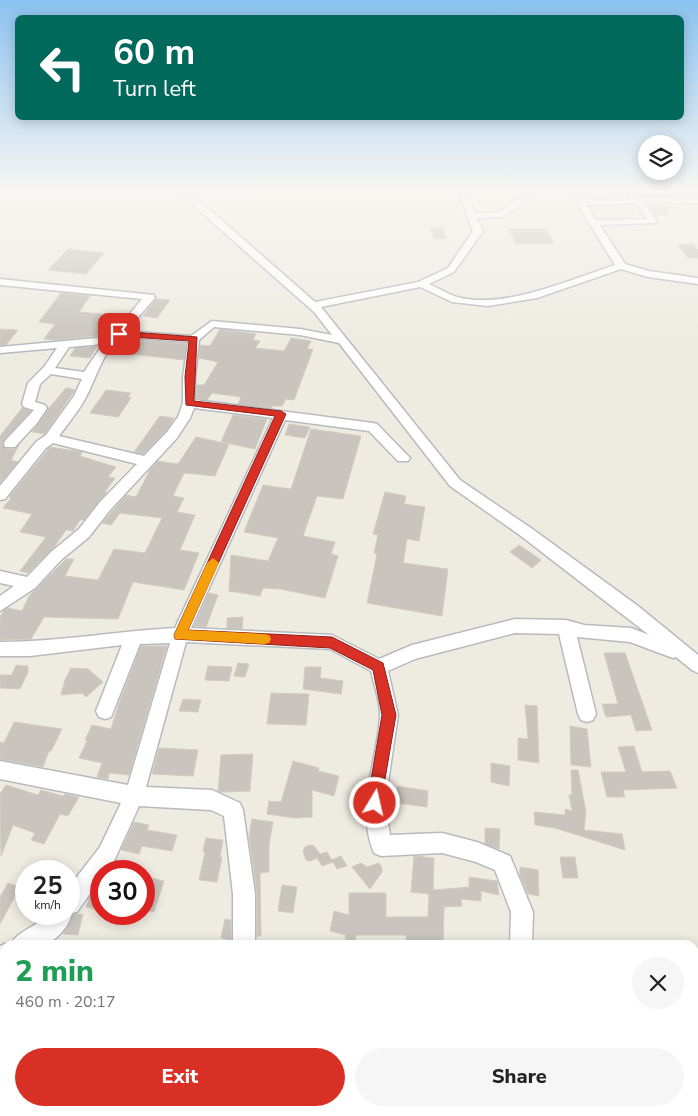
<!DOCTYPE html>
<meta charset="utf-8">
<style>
body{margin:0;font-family:"Nunito Sans",sans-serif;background:#f6f6f6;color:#222;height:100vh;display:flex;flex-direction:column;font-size:19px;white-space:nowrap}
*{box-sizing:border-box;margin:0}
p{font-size:16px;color:#767676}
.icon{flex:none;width:28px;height:28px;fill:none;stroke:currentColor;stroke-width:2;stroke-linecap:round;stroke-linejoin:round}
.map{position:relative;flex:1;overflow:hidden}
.side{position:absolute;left:0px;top:940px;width:699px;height:176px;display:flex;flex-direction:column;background:#fff;border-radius:15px 15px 0 0;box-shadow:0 2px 12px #0003}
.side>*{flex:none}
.hud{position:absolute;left:15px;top:15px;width:669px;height:105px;border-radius:8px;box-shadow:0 2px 12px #0003;background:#00695c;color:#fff;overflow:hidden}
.buttons{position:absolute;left:638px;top:135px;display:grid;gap:10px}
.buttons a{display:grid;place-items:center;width:45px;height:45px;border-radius:50%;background:#fff;box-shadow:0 2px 12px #0003;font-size:25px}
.speed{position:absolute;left:15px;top:860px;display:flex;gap:10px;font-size:25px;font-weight:700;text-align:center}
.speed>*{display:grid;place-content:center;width:65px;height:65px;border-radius:50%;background:#fff;box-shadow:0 2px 12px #0003;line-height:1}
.speed small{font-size:12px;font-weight:400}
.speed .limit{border:8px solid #d22;background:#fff;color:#111}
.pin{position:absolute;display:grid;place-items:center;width:42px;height:42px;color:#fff;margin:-21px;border-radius:10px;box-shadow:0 2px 8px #0006}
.me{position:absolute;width:55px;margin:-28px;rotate:9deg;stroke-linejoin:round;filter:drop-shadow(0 0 4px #0008)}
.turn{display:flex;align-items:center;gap:18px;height:105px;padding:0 15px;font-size:22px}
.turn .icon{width:65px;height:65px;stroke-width:2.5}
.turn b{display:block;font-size:35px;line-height:42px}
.round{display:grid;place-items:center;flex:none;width:52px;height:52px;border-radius:26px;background:#f6f6f6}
.overview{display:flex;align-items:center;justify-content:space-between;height:85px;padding:0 15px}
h1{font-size:30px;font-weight:800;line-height:38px;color:#1e9e55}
.primary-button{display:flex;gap:10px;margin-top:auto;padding:10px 15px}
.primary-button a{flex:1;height:58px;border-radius:30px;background:#d93025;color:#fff;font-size:20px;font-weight:800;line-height:58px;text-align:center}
.primary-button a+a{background:#f6f6f6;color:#222}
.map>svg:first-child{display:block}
.building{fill:#c9c5be;stroke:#d3cdbf}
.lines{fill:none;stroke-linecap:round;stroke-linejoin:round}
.minor-casing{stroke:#b7babf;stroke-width:3}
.minor{fill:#fff;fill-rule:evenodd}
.route{fill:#d93025;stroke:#8d1f18}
.slow{fill:#f59e0b}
</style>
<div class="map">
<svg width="698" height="1116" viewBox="0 0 698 1116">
<rect width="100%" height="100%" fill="#eeebe1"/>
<path class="building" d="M648,204H662L670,214L656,216Z
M442,227L446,238L434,239L430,228Z
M509,229H546L554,243L516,244Z
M693,244L698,250V258H688L678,245Z
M68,249L104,253L86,274L48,270Z
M61,293L90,296L79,312L102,314L99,318L102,319L100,322H112L104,335L55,340L44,339L55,324L39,322Z
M156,299L170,300L157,318L143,316Z
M0,329L18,330L6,345H0Z
M220,329L256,334L253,340L260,341L255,348L284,351L291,338L311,341L307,349H313L294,400L286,399L282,406H272L271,408L238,404L241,397L212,393L207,400L197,398V385H204L218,362L199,358L200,345L210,346Z
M141,340L186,344L184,360L131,354Z
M97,346L90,358L70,356L75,348Z
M66,388L75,390L45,434L32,432L49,408Z
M106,390L131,393L128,397L131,398L118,417L90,413Z
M22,408L31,411L2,443L5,449H15L19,445L11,460L18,462L0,483V436Z
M233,415L267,419L255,449L221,442Z
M160,416L174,418L166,431L143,454L134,452Z
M289,424L310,427L305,438L285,435Z
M311,429L361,436L343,499L317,496L303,536L335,542L331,554L338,556L325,598L280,589L263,588L260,596L229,591L231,555L268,561L278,538L244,532L263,485L291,489Z
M196,437L229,444L215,476L184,473L173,496L184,498L177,512L195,515L180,550L199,553L184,590L133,582L118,619L44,617L31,639L0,640V617L4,610L8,608L22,611L29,596L66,559H74L65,576L98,580L114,549L145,553L162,518L120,513L111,525L102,523L126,495L136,497L150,470L158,461L178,464Z
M50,447L82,452L80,456L116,467L108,477L115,478L105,492H107L84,520H80L73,531L66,530L54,547L28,573L20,571L46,537L20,532L32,514L3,508L11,498L9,497Z
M385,492L406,496L404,504L425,507L419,541L407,539L403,563L448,569L442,616L367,603L377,554L374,553L378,535L373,534Z
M519,545L541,560L532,568L510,552Z
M209,593L218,595L206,627L194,626Z
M243,617L242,629L227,628V618Z
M141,646H167L129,775L109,773L108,779L97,777L102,763L79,758L87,741L85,740L92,725L111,729L119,703Z
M604,653H625L652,730L636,731L631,715L606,717L602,704H618Z
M238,663L249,664L245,677L234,676Z
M16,665L28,666V672L20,689L0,688V675H12Z
M208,666L232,667L229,681L205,680Z
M305,667H321L320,678L343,681L341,694L303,689Z
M71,668L88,669L103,682L86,697L82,693L61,695L65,680Z
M271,693L309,694L306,725L267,724Z
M183,699L201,700L198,712L179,711Z
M525,705L537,706L539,763L518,760V738L528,739Z
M14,722L62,729L51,751H49L43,767L0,759V742L4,743Z
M570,726L587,729L591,767L571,765Z
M634,746L642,772L670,771L677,788L623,790L625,797H607L601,772H626L618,747Z
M159,748L198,750L193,776L152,774Z
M253,754L250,791L222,792L218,791L221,755Z
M293,761L319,768L318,771L339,776L334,796L312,790V817L295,818L267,814L269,801L281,802Z
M491,763L510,766L509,786L491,782Z
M571,770H578L586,812L584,830L622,834L625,850L555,828L535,825L534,812L565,815V809L572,811L569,795H572Z
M6,785L38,795L41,790L63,796L65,794L79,797L68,816L60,814L44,844L31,840L35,833L13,825L1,856L0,794Z
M397,786L428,791L427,807L396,803Z
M252,819L273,822L269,845V872L260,873L261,936H257V894L249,836Z
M134,822L149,825L147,830L177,835L172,851L142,846L139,854L121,850Z
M485,828L500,829L499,849L485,844Z
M206,838L223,840L220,857H222L217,882L199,880L205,852L203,851Z
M310,845L314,846L320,854L327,852L332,860L341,856L347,866L337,869L333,862L322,866L317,858L310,861L306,860L303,851L305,847Z
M414,856L434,858L433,890L469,887V877L497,881L499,895L481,891V901L461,899L462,906L444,907L443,945H407L406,935H356L355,942L345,939L346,935L330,931L334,911L349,915V893H386V917H428L429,894L411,892Z
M560,857H575L578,878H563Z
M361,863L367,867L379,863L382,868V872L370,889L352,867Z
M520,867L538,870L539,896L528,894L520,875Z
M147,877L164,881L154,912L144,910V885Z
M101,881V910L86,907L90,897Z
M8,883L20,887L0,924V897Z
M282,885L297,887L293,913L278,911Z
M83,914L78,935L63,934L73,915Z
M225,919L231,920V940L221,938Z"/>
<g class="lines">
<defs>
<path id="minor" d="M178,189H186L315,302L418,282L448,268L473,231L457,189H465L475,213C482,213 493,214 500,211C516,203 527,187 546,189L503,217L477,218L483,231L454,272L429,284C438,288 448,294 457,297C503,310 572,279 615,265L568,189H576L583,200L632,198L626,189H634L640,198L698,197V203L644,202L657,221L656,223L600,225L625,264L649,271L698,278V284L648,277L621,269L537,298L488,306L452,302L420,287L321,307L460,480L531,528L638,606L698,655V673L692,670L676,657L673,658L630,642L577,637L596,714L593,720L587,722L581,720L578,714L559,634L515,633L415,659L388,671L398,715L385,803L390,835L442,833L477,842L510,856L533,912L532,945H510L511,912L495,870L476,862L442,853L381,856L374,853C355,808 377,762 380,717C381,703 374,685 371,671L330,649L186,642L146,787L212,790L240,803L243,810L255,894V945H233V894L224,816L211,810L139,806L114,861L107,871H101V878L77,912L72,913C69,926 57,941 43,945C34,947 21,945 11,945C17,930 38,927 48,914H69V887L100,847L121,803L0,779V761L128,785L170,643L140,644L111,717L105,719L99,717L96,711L122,645L30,656H0V642C59,642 116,631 175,628L273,418L194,408L190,418L177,438L110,510L89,537L61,560L35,588L0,611V596L14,586L0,583V571L27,577L51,552L79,529L100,502L137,464L53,443L46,448L5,499L0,500V486L36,442L46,435L74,396L82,379L51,374L40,384L35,402L45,405L47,408L37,423L15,447H5L4,444L5,441L34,410L24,407L22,404L28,383L44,367L57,348L0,353V347L108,337L115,332L142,299L0,285V279L154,295L155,297L154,299L126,331L191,336L212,321L300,329L332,335L314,312L194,206ZM636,203L647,219L596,220L587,205ZM214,327L300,335L339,343L450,486L521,536L649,635L631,628L584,625L566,620L515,619L412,645L379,659L332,635L191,628L285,420L369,431L398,461H408L410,458L377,424L373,423L195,400V377L199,340ZM121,337L188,342L183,377V403L178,417L167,432L144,456L59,436C68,423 79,411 86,397C97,377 102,352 121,337ZM103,344L84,372L55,368L69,347Z
M5,944L8,945H5V967L0,969V946Z
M5,1091V1111H14L12,1116H0V1093Z
M31,1111H61L63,1116H33Z
M284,1111H311L309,1116H282Z
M345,1111H372L374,1116H347Z
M514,1111H539L540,1116H514Z"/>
</defs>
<use href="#minor" class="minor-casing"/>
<use href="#minor" class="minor"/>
</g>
<linearGradient id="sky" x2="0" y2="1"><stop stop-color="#8bc2f1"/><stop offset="0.55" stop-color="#f7f6f2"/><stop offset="1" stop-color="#f7f6f2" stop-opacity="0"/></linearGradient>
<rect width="698" height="345" fill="url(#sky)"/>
<path class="route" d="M119,331L197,337L194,401L281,411L286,414L188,630L332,637L383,663L396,715L380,808L375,811L370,808L367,803L382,715L373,670L330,648L175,639L174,635L275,416L186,405L185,377L189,341L116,336L114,334Z"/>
<path class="slow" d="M213,558L219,563L188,630L264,634L269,635L271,639L269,643L264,644L175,639L174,635L207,563Z"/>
</svg>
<div class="buttons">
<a><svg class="icon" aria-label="layers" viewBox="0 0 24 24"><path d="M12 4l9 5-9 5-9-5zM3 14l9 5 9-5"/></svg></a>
</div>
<div class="speed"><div>25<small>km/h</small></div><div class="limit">30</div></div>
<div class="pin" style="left:119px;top:334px;background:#d93025"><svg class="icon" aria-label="arrive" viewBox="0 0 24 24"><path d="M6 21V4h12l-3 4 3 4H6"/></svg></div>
<svg class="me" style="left:375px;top:803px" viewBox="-20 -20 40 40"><circle r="17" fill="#d93025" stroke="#fff" stroke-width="3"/><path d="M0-11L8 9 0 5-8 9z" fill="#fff"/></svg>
<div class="hud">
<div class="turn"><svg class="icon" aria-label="left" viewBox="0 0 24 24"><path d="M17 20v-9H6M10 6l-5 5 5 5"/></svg><div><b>60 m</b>Turn left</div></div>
</div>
<section class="side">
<div class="overview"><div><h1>2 min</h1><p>460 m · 20:17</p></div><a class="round"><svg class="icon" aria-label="close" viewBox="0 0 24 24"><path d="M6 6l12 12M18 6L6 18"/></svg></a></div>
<div class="primary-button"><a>Exit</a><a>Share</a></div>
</section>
</div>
